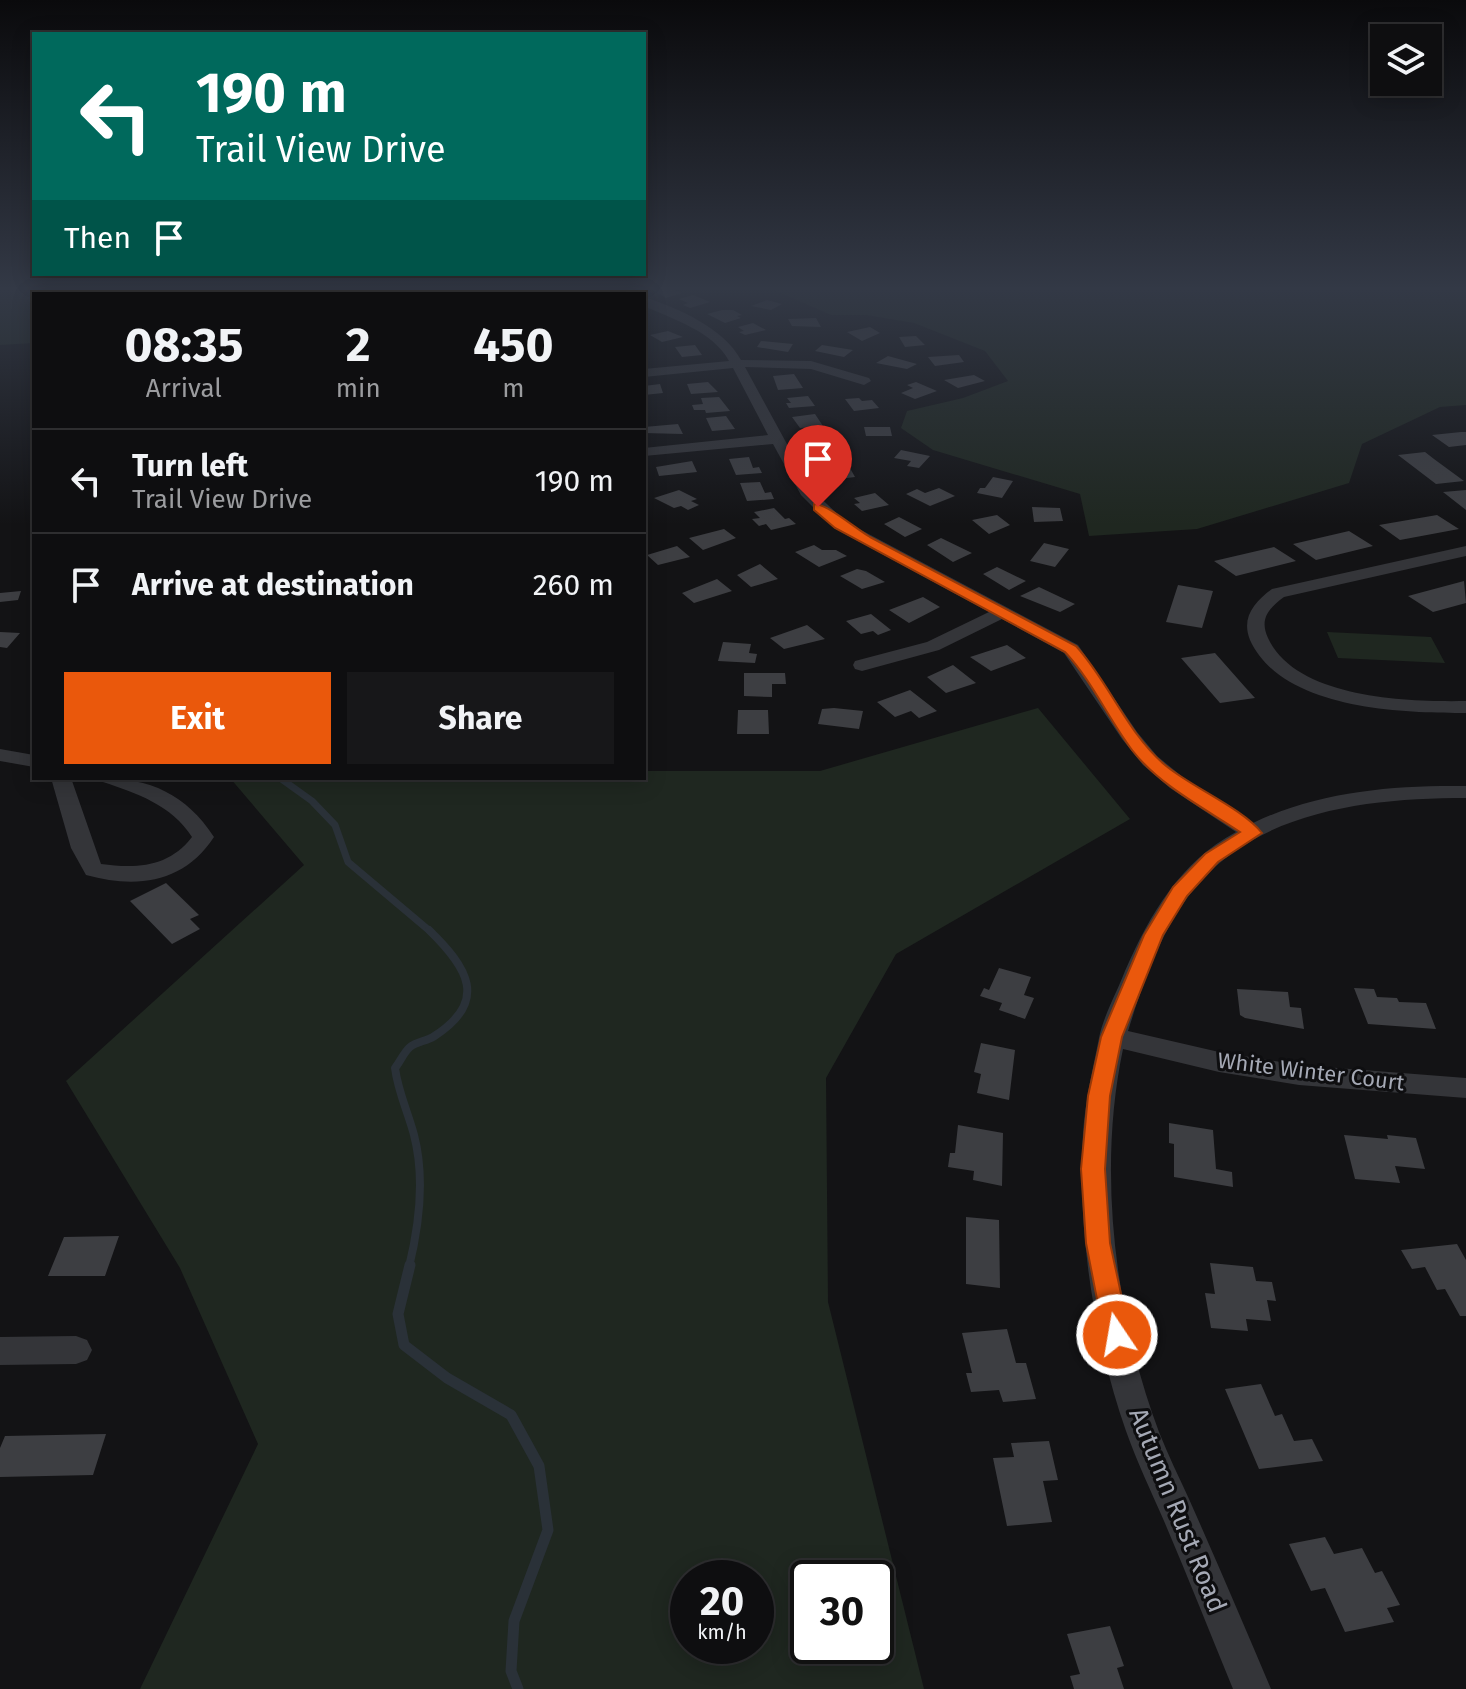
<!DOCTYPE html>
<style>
body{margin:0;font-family:"Fira Sans",sans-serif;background:#171719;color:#f1f3f6;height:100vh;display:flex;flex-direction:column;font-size:30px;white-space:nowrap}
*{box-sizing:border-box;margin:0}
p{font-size:26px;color:#9b9c9f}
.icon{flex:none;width:44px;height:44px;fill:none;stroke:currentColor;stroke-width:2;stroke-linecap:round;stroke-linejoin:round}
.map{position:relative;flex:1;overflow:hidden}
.details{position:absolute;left:32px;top:292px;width:614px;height:488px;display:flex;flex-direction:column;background:#0e0e10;border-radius:0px;box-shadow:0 4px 20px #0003,0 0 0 2px #2e2e30}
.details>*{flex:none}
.hud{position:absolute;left:32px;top:32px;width:614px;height:244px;border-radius:0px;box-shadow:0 4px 20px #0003,0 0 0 2px #2e2e30;background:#00695c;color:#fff;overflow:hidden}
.tools{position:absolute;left:1370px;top:24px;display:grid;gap:16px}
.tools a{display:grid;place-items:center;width:72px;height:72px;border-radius:0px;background:#0e0e10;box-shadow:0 4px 20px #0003,0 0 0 2px #2e2e30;font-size:40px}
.speed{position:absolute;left:670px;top:1560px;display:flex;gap:16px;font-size:40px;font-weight:700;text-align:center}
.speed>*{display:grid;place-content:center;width:104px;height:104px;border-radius:50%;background:#0e0e10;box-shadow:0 4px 20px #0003,0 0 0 2px #2e2e30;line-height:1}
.speed small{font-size:20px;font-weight:400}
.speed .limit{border:4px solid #111;border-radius:12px;background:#fff;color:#111}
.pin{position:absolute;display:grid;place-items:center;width:68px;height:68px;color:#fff;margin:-82px -34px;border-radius:50% 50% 50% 0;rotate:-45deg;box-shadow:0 0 8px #0007}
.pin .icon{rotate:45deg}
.me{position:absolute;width:88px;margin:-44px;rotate:348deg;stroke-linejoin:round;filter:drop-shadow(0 0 6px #0008)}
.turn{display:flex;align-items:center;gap:28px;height:168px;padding:0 32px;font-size:36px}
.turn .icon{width:104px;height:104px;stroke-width:2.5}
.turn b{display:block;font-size:56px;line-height:68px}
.then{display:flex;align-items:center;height:76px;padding:0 32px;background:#0003;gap:16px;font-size:30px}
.eta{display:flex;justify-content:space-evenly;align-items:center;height:136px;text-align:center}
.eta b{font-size:48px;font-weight:700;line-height:56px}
.button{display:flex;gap:16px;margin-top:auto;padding:16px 32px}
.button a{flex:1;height:92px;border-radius:0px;background:#ea580c;color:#fff;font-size:32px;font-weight:700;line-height:92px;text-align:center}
.button a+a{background:#171719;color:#f1f3f6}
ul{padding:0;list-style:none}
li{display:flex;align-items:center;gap:24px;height:104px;padding:0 32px;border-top:2px solid #2e2e30}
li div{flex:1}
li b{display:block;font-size:30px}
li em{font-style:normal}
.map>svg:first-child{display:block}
.green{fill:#1f2720;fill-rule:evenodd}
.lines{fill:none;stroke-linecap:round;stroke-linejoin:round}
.stream-far3{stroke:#2a3138;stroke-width:4}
.stream-far2{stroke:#2a3138;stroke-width:7}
.stream-far1{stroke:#2a3138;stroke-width:8}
.stream{stroke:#2a3138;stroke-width:11}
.building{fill:#3d3e42}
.minor{fill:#343539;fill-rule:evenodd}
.route{fill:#ea580c;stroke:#983908;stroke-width:2}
.labels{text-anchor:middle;stroke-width:6;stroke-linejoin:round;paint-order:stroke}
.street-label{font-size:22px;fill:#a5a9b5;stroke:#0e0e10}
.near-street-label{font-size:26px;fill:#a5a9b5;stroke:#0e0e10}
</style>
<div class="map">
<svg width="1466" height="1689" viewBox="0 0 1466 1689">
<rect width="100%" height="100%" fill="#131315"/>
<path class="green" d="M0,289H443L441,294H34V343L0,345Z
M772,289H1466V405L1440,407L1362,444L1349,483L1197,529L1089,536L1080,494L933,450L901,428L907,411L963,398L1008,381L985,351L914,323L866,315H831Z
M1327,632L1431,637L1445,663L1338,658Z
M1038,708L1130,819L896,954L826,1078L828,1302L924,1689H140L258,1444L180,1268L66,1081L304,865L230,778H644V771H820ZM688,1578H756V1646H688ZM808,1578H876V1646H808Z"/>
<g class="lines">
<path class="stream-far3" d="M169,294L180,289"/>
<path class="stream-far2" d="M280,778L312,801L335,825L348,862L431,932"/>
<path class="stream-far1" d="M409,1267C419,1226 425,1177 414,1135C408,1112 398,1092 395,1068C400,1062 404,1052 410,1047C416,1042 426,1041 433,1037C490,1001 467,967 429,930"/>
<path class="stream" d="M410,1265L398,1314L404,1345L447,1378L511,1415L539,1466L548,1530L514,1621L511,1671L518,1689"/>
</g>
<path class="building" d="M651,289H672L682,293L666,298Z
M693,295L710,302L690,308L683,305L688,303L679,299Z
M767,300L782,304L771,310L751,306Z
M722,310H733L742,315L737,316L741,318L725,323L707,314Z
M816,318L821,327L792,326L788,319Z
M753,323L766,330L745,335L739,332L744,331L738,327Z
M870,327L880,333L862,341L847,332Z
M668,331L683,337L662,342L650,335Z
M916,336L925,345L905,347L899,337Z
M761,341L793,344L788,352L757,347Z
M695,345L702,355L682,357L675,347Z
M822,345L853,350L844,357L815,351Z
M959,355L964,362L935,366L928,357Z
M888,356L917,364L907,369L876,363Z
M794,374L803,388L778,390L773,376Z
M974,375L985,381L958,388L944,380Z
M708,382L718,392L691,394L687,384Z
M916,382L937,391L915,399L901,393L913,388L907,385Z
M660,384L663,393L644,395V386Z
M808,396L815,406L789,408L786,403H791L787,398Z
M719,397L730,411L706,413L705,410H694L692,405L703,404L701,398Z
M859,398L862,401L872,400L879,408L854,411L845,399Z
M815,414L823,426L800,428L792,417Z
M726,416L735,429L712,431L706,418Z
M678,424L683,434L644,433V427Z
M864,427H890L892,436H866Z
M1461,432H1466V445L1449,447L1432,435Z
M836,433L844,447L812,450L809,443H818L814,435Z
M901,450L930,456L919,468L907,466L911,461L894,458Z
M1425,452L1434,459L1464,481L1436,484L1398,455Z
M749,457L753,468L759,467L762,473L736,475L729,459Z
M692,461L697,472L659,476L656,467Z
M846,461L855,477L831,480L827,474L832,473L826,463Z
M993,477L1013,481L1002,498L977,493L980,488H985Z
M760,482L765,493L771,492L774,499L747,501L740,483Z
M939,488L955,496L930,506L906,494L917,489L925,493Z
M679,490L697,499L691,501L699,505L688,510L681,506L674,508L654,498Z
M1466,490V510L1443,492Z
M875,493L889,505L862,511L854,504L860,503L854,498Z
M1032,507L1060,508L1063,521L1034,522Z
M774,508L785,519L789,518L796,524L771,530L766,524L759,526L752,519L760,518L754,512Z
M997,515L1010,525L989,534L972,520Z
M1437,515L1459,529L1400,540L1379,525Z
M899,517L922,529L905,537L884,524Z
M724,529L736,538L703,550L689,538Z
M1349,531L1373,546L1316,560L1293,544Z
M941,538L972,553L953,562L927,545Z
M1044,543L1069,549L1055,567L1030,561Z
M814,545L822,550H836L847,556L819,567L795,552Z
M677,546L690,557L658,565L647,555Z
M1274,547L1296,561L1236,576L1214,561Z
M760,564L778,579L751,587L737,575Z
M997,567L1026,581L1009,590L983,574Z
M857,569L866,571L885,582L862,589L840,576Z
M717,579L732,591L694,603L682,593Z
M1464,581L1466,603L1433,612L1408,596Z
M1178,585L1213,591L1202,628L1166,622Z
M1039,587L1075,604L1060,612L1020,596Z
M21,591L18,600L0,602V593Z
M923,597L940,607L909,623L889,610Z
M871,614L891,630L878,635L873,631L861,634L846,621Z
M807,625L825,639L784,649L770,638Z
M0,632L20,633L7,648L0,647Z
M723,642L751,644L749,653L757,654L755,663L718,661Z
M1007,645L1026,658L991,671L970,657Z
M1215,653L1245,687L1255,698L1220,703L1181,658Z
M953,665L976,683L946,693L927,677Z
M744,673H785L786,684H772V697L744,696Z
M910,690L937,711L919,718L911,711L895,717L877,702Z
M834,708L863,711L859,729L818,724L822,709Z
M738,710H768L769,734H737Z
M166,883L199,915L190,919L200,929L172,944L130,901Z
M999,968L1031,977L1024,995L1034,998L1025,1019L999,1010L1002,1003L980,996L984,988L989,990Z
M1354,988L1374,989L1377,997L1397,998L1399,1002L1426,1003L1436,1029L1368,1024Z
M1237,989L1288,992L1290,1007L1301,1008L1304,1029L1245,1018L1240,1015Z
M981,1043L1015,1050L1009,1100L977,1093L981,1074L974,1072Z
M1169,1123L1213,1130L1216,1169L1232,1172L1233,1187L1174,1177V1144L1169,1143Z
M958,1125L1003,1133L1002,1186L973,1180L974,1171L948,1167L950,1153H955Z
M1344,1135L1388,1139L1387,1135L1416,1138L1425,1169L1395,1166L1400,1183L1355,1179Z
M966,1217L999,1220L1000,1288L966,1284Z
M119,1236L105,1276H48L64,1237Z
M1457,1244L1466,1260V1316H1460L1445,1289L1437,1290L1425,1267L1412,1269L1401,1250Z
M1210,1263L1253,1267L1256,1281L1272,1282L1276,1301L1267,1300L1271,1321L1246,1319L1248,1331L1211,1328L1205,1293L1215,1294Z
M1007,1329L1016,1363H1026L1036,1399L1003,1402L999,1390L971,1392L966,1373H972L962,1333Z
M1261,1384L1275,1416L1282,1414L1294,1441L1312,1439L1323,1461L1259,1469L1225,1389Z
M106,1434L93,1475L0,1477V1448L5,1436Z
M1049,1441L1058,1480L1043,1481L1052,1522L1007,1526L993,1458L1014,1457L1011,1443Z
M1325,1537L1334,1554L1362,1548L1375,1573L1382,1571L1400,1605L1387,1608L1394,1622L1345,1632L1325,1588L1311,1591L1289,1544Z
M1110,1626L1124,1666L1117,1668L1124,1689H1074L1070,1676L1080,1674L1067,1634Z"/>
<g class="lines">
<path class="minor" d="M551,289H610L631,294H519L525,290Z
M644,297C678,308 724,328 741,360L811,361L869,378L871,381L864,385L811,369L745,367L812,490L846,522L1078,645L1137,732L1157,756L1185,779L1253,823C1319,791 1395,785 1466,786V798C1374,798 1264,809 1199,883C1163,924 1144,980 1128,1031L1219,1052L1299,1065L1466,1078V1098L1299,1085L1219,1072L1123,1049C1097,1173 1115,1314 1159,1432C1168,1455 1179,1477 1189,1499C1217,1562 1244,1625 1271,1689H1233C1210,1633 1188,1577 1164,1521C1151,1491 1137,1462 1126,1431C1094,1339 1077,1231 1083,1133C1085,1101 1093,1068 1099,1038C1103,1017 1117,992 1125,971C1150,914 1180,862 1236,832L1170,788L1143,765L1122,739L1064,653L1002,619L939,650L862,671L855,669L853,665L855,661L927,642L989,612L834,528L801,495L773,444L644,456V448L768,435L733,368L644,377V369L729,361C713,331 672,319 644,306Z
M1466,546V556L1284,597C1269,608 1259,619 1268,638C1296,699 1409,702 1466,701V713C1402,713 1282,710 1250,640C1241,618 1254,602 1272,589Z
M0,749L34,755V767L0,761Z
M51,778H71L101,864C137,869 169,867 192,837C172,805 136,793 103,782L100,778C150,778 186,794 214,837C184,883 137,889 86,875L71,848Z
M76,1336L87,1340L92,1350L87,1360L76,1364L0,1365V1337Z"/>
</g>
<linearGradient id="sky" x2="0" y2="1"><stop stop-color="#0a0a0c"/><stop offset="0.55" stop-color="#333946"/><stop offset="1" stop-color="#333946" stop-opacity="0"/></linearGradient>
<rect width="1466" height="525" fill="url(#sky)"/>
<path class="route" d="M814,504C826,503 856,529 870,537L1076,646C1109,682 1127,733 1165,765C1191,787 1242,808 1262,833L1218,862L1187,896L1163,935L1122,1037L1110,1096L1105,1169L1110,1243L1130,1335L1126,1343L1117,1347L1108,1343L1104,1335L1086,1243L1081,1169L1088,1096L1101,1037L1144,935L1173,887L1205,854L1240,832C1204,808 1159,785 1132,750C1108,718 1092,681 1065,652L835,528L814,510Z"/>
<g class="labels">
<g class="street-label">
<text transform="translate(1311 1071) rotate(7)" y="8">White Winter Court</text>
</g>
<g class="near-street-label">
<text transform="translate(1178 1510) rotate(68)" y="9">Autumn Rust Road</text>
</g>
</g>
</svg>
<div class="tools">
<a><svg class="icon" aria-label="layers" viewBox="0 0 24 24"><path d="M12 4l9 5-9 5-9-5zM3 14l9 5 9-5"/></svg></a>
</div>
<div class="speed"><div>20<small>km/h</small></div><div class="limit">30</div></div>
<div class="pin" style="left:818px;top:507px;background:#d93025"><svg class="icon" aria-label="arrive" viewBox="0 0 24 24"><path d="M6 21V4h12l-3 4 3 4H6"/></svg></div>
<svg class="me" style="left:1117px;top:1335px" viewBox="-20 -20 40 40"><circle r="17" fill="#ea580c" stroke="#fff" stroke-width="3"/><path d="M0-11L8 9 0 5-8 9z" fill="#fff"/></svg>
<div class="hud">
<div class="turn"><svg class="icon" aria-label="left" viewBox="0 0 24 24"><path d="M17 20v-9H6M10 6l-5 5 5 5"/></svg><div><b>190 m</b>Trail View Drive</div></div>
<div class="then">Then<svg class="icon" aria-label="arrive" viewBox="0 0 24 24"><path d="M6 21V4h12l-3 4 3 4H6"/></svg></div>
</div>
<section class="details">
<div class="eta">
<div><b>08:35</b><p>Arrival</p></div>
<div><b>2</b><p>min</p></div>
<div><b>450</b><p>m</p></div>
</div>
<ul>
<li><svg class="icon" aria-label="left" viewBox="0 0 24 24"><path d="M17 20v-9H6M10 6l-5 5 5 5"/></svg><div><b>Turn left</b><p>Trail View Drive</p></div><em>190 m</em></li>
<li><svg class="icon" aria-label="arrive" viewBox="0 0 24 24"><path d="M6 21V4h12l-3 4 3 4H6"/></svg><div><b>Arrive at destination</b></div><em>260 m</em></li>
</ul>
<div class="button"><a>Exit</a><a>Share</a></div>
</section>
</div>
